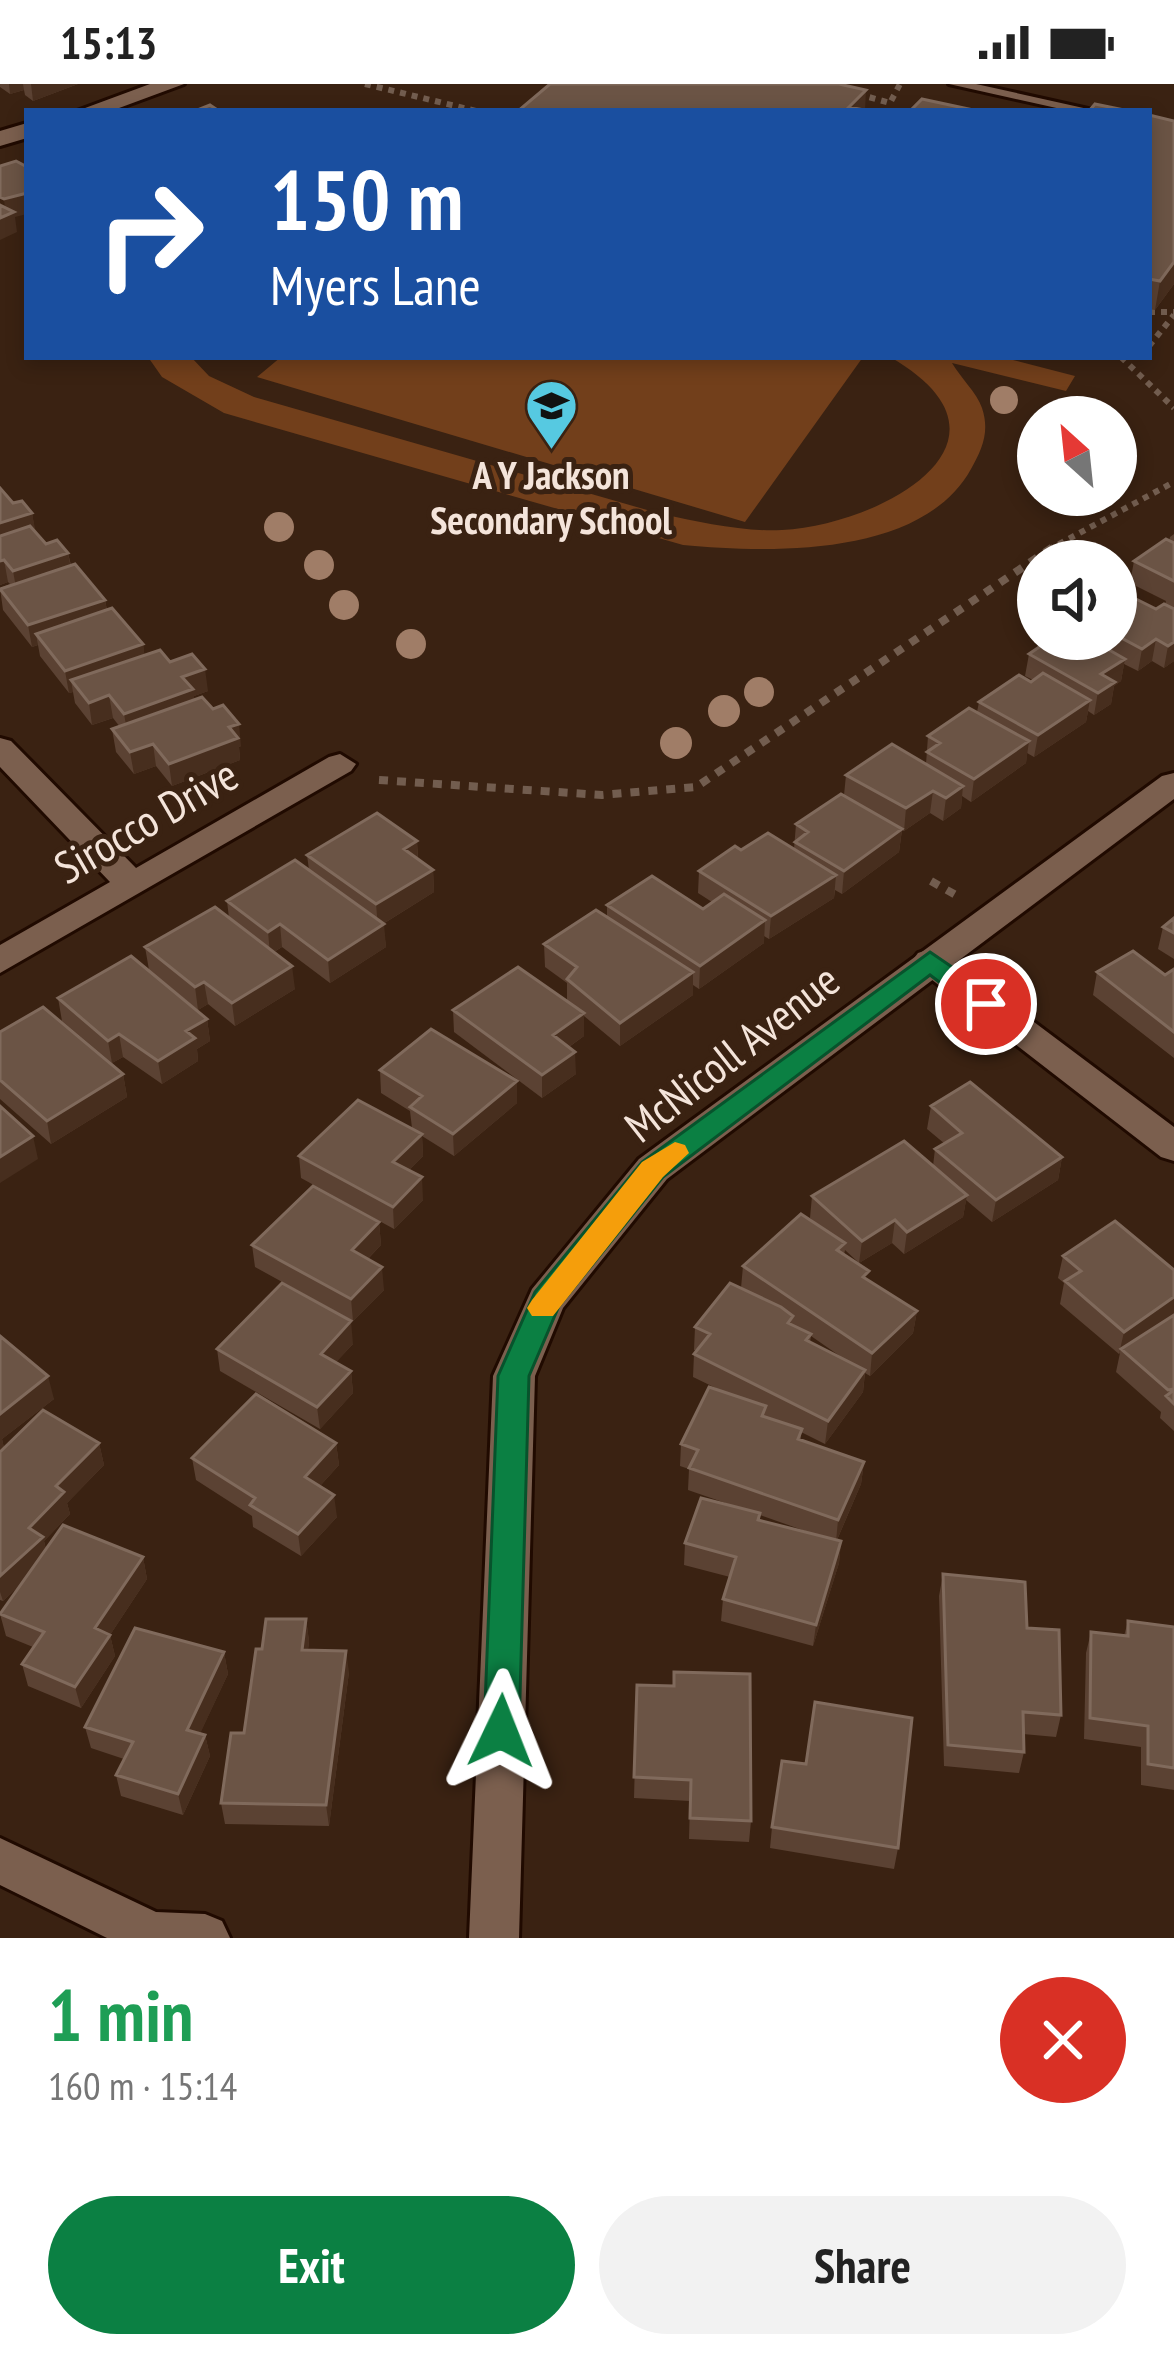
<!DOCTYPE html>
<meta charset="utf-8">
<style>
body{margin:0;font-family:"PT Sans Narrow",sans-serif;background:#f2f2f2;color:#222;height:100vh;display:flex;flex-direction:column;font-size:45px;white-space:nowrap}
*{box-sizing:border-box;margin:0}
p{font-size:39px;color:#767676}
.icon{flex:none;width:66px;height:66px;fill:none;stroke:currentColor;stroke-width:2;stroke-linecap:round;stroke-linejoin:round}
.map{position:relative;height:1854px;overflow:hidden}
.sheet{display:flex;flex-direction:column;background:#fff;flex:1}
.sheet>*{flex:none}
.top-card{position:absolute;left:24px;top:24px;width:1128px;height:252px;border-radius:0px;box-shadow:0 6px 18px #0003;background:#1a4fa0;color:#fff;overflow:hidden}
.needle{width:78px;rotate:333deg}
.buttons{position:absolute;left:1017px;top:312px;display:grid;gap:24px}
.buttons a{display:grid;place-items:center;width:120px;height:120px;border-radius:50%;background:#fff;box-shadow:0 6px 18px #0003;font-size:60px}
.pin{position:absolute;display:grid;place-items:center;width:102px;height:102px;color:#fff;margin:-51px;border:6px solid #fff;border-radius:50%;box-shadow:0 3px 12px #0007}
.me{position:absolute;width:132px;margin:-66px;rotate:2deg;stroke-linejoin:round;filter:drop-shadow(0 0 9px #0008)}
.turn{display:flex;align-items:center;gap:42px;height:252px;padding:0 48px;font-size:54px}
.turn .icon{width:156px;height:156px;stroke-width:2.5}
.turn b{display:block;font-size:84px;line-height:102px}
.round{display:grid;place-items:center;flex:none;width:126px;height:126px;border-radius:63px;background:#f2f2f2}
.headline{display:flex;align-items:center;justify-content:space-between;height:204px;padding:0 48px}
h1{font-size:72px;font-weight:800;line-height:90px;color:#1e9e55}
.cta{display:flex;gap:24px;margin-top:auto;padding:24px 48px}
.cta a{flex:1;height:138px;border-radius:72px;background:#0b8043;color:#fff;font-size:48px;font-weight:800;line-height:138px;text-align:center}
.cta a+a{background:#f2f2f2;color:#222}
.status{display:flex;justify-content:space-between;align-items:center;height:84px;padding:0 60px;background:#fff;direction:ltr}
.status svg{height:33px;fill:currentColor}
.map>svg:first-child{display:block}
.green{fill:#723f1b}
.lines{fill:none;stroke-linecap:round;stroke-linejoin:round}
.service-casing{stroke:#200a00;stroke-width:6}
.minor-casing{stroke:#200a00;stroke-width:6}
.tertiary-casing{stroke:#200a00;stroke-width:6}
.path-far1{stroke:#725d4f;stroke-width:6;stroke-dasharray:6 6;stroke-linecap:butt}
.path{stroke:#725d4f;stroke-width:8;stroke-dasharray:9 9;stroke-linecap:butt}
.service{fill:#7b5f4e;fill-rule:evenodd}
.minor{fill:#7b5f4e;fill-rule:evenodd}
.tertiary{fill:#7b5f4e;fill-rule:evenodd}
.tree{fill:#a07d67}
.wall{fill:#5b4233;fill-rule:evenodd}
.shaded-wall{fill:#472e1e}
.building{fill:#6b5445;stroke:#806a5c;stroke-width:3}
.route{fill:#0b8043;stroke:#07532c;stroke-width:3}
.slow{fill:#f59e0b}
.labels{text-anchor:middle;stroke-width:10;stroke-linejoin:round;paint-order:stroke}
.far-poi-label{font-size:39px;font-weight:bold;fill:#f4e4da;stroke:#3a2212}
.street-label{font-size:45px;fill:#f4e4da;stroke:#3a2212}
</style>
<div class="status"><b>15:13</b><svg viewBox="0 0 49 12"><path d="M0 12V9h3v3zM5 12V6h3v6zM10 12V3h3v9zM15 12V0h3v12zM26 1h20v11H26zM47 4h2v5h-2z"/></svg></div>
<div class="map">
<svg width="1174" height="1854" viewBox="0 0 1174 1854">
<rect width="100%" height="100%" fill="#3a2212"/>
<path class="green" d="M148,273H191L209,292L254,313L661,430C700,438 742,448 782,446C880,441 1036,357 890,273H1001L1075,292L1066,307L952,279C960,293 977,309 982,324C990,348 982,365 971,385C922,474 769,469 683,461L224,329L162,293Z
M281,273H863L745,438L257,293Z"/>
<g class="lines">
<defs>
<path id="service" d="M949,0H976L1097,27H1070Z"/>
<path id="minor" d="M150,0H184L111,27H77Z
M27,39V54L0,62V47Z
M0,654L11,657L136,784L329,673L340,670L356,680L351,687L0,889V861L110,798L0,683Z
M930,865L942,869L1174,1043V1077L1161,1073L918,885L912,877L918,869Z
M0,1754L156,1828L205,1830L222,1837L230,1854H107L0,1801Z"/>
<path id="tertiary" d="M1174,689V715L667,1095L563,1224L535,1292L519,1854H469L493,1292L532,1205L639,1075L1162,692Z"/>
</defs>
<use href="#service" class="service-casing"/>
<use href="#minor" class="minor-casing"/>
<use href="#tertiary" class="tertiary-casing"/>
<path class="path-far1" d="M365,0L476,27
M858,10L890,19L900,0
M1149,228H1174
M1149,262L1174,231
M1121,273L1174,324
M1048,466L1174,398"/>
<path class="path" d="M379,696L602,711L696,703L1053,463
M931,797L961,814"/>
<use href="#service" class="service"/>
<use href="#minor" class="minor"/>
<use href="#tertiary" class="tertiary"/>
</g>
<g class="tree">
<circle cx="1004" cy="316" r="14"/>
<circle cx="279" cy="443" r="15"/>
<circle cx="319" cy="481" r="15"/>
<circle cx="344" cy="521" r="15"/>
<circle cx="411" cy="560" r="15"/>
<circle cx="759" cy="608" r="15"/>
<circle cx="724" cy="627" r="16"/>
<circle cx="676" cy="659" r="16"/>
</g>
<path class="wall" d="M0,0H78L33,17L25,11L24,6L10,10L0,3Z
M1149,31L1174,200L1155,226L1149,225Z
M0,404L13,419L32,429L35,448L46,460L68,469L71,481L105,516L107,526L143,560L144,571L170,578L208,607L194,612V616L241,662L239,663L240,676L172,702L156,682L134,690L116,668L112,645L120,643L113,634L92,641L75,619L73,608L69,609L40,572L38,561L32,563L3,526L0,504L10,500L8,498L0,501Z
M1174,450V577L1164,584L1152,577L1138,587L1124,580L1121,597L1114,602L1111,620L1094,631L1088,627L1086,638L1034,673L1027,669L1026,679L971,718L962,712L961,724L943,737L930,729L904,747L902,746L899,768L842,810L835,806L834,814L769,855L764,852V859L699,905L693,901V911L620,962L584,932V952L569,963L576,990L542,1014L454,948L453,926L567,917V899L545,883L544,860L607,833V821L703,825L712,818L698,809L699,787L741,766L794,765L796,740L844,711L846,691L926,680L928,652L977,628L979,618L1033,596L1025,592L1029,570L1051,555H1116V524L1156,525L1165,520L1166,517L1130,499L1134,477L1169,457L1170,453Z
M417,757L418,775L433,786L434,808L383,840L386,863L330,899L282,863L274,868L295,905L235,942L208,920L198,926L149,886L145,863L229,834L227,817L309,786L307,771Z
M1174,834V875L1158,865L1163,843Z
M1174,885V974L1093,911L1097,888L1165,891Z
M58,914L207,935L210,957L197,965L198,977L162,1000L123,973L112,979L62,937Z
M0,948L123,990L127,1013L51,1060L0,1015Z
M380,986L517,1019L454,1072L422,1052L423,1072L409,1086L423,1116L394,1145L301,1094L299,1072L412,1044L410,1027L381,1009Z
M931,1022L1062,1073L1058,1096L992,1138L966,1116L963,1133L904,1170L892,1159L859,1179L845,1166L844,1171L868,1196L917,1227L913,1249L870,1292L865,1289L863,1308L825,1360L801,1348V1356L864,1378L861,1400L837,1456L841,1457L839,1479L813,1562L721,1537L723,1515L730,1493L684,1481L685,1459L737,1423L688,1406L689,1385L680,1382L681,1360L722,1307L693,1293L694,1270L697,1267L694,1266L695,1243L741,1204L743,1182L816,1139L810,1134L812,1112L933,1082L935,1065L945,1060L927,1045ZM811,1252L847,1277L810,1258ZM760,1431L811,1449L759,1436Z
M379,1138L381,1161L368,1175L384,1206L353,1237L255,1183L252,1161Z
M1063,1172L1174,1186V1347L1160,1334L1161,1328L1116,1288L1120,1269L1119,1270L1060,1220L1064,1199L1058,1194Z
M0,1252L54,1315L2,1355L4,1364L99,1359L104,1381L67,1419L70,1430L44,1457L46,1465L143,1473L147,1495L110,1551L115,1572L81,1624L28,1602L22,1580L33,1563L6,1552L0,1530L20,1501L3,1517L0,1516Z
M353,1260L336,1278L351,1287L353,1309L320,1345L220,1287L217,1265Z
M336,1359L339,1381L320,1402L337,1433L301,1472L253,1443L252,1432L196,1396L192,1374Z
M943,1490L1027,1544L1061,1631L1056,1653L1023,1650L1024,1668L1019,1689L944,1682L939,1512Z
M306,1535L309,1557L308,1566L349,1588L329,1742L225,1740L221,1719L244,1649L262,1565Z
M1128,1537L1174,1543V1706L1141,1701V1663L1084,1655L1086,1569L1091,1548L1124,1552Z
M224,1568L228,1590L200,1649L205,1651L210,1672L183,1731L121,1712L116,1691L124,1675L91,1664L85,1643Z
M637,1601L674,1602L751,1737L749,1758L689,1755L690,1717L634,1714Z
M772,1743L898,1764L894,1785L770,1764Z"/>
<path class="shaded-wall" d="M9,0H23L24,6L10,10Z
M31,0H78L33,17Z
M866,6L865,27L849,23Z
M27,109V130L15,133L17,148L0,156V134L6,132L4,115Z
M1174,178V200L1155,226L1160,197Z
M32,429L36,450L0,462V439Z
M68,469L72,490L17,509L13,487Z
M4,476L8,498L0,501V477Z
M105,516L109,538L36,550L38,561L32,563L28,541Z
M1156,555L1152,577L1138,587L1142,565Z
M1174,558V577L1164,584L1168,562Z
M143,560L146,582L71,596L73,608L69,609L65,587Z
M1125,575L1121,597L1114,602L1111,620L1094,631L1101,590Z
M205,585L208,607L194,612L196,627L128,652L124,630L182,593Z
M109,611L113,634L92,641L89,619Z
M1090,616L1086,638L1034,673L1038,651Z
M239,640L241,662L239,663L240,676L172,702L169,680L229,643Z
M1029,657L1026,679L971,718L974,695Z
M153,660L156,682L134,690L130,668Z
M963,702L961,724L943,737L946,714Z
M933,707L930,729L904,747L906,724Z
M902,745L899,768L842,810L844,787Z
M417,757L418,780L404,765Z
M433,786L434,808L378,843L376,820Z
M836,791L834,814L769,855L771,832Z
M765,836L764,859L699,905L700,882Z
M280,840L282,863L270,870L268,848Z
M384,840L386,863L330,899L328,876Z
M292,882L295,905L235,942L232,919Z
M693,888V911L620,962V939Z
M204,898L208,920L198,926L195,903Z
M584,929V952L553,974V951Z
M207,935L210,957L197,965L198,977L162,1000L158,977L186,947Z
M119,950L123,973L112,979L108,957Z
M575,968L576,990L542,1014V991Z
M123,990L127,1013L51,1060L47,1037Z
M517,997V1019L454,1072L453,1050Z
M422,1050L423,1072L395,1100L393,1078Z
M33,1052L38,1075L0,1099V1073Z
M1062,1073L1058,1096L992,1138L996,1116Z
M422,1093L423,1116L394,1145L393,1123Z
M967,1111L963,1133L904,1170L907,1148Z
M895,1136L892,1159L859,1179L862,1157Z
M379,1138L381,1161L354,1189L352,1166Z
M382,1183L384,1206L353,1237L351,1215Z
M1174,1213V1232L1121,1265L1119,1270L1124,1248Z
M917,1227L913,1249L870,1292L872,1269Z
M351,1237L353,1260L323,1292L321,1270Z
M865,1286L863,1308L825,1360L828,1337Z
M351,1287L353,1309L320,1345L317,1323Z
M48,1292L54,1315L2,1355L4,1364L0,1367V1330Z
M99,1359L104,1381L67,1419L70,1430L44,1457L48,1475L3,1517L0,1508V1492L29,1444L56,1402Z
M336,1359L339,1381L308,1415L305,1393Z
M864,1378L861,1400L836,1458L838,1436Z
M334,1411L337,1433L301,1472L298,1450Z
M841,1457L839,1479L813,1562L816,1541Z
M143,1473L147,1495L110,1551L115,1572L81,1624L75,1603L95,1544Z
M306,1535L309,1557L305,1587L302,1566Z
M346,1567L349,1588L329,1742L326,1721Z
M224,1568L228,1590L192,1667L187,1646Z
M205,1651L210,1672L183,1731L178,1710Z"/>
<path class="building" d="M550,0H839L866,6L849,23L869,27H518Z
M922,15L978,27H910Z
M1095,20L1129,27H1089Z
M210,21L219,27H195Z
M1149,31L1174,37V178L1160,197L1149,195Z
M16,77L27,83V109L4,115L0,113V82Z
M0,121L14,128L0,134Z
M0,404L13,419L22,417L32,429L0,439Z
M30,442L46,460L57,456L68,469L13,487L4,476L0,477V452Z
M1166,455L1174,459V497L1134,477Z
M75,480L105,516L28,541L0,505Z
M1132,513L1156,525L1164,520L1174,525V558L1168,562L1156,555L1142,565L1116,551V524Z
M112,524L143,560L65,587L36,550Z
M1051,555H1090L1125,575L1101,590L1115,598L1098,609L1029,570Z
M160,566L170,578L192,570L205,585L182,593L193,605L124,630L109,611L89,619L71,596Z
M1043,589L1090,616L1038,651L979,618L1019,591L1031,598Z
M202,613L213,625L223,621L239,640L229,643L238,654L169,680L153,660L130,668L112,645Z
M969,624L1029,657L974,695L927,668L940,659L928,652Z
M892,660L963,702L946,714L933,707L906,724L846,691Z
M841,710L902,745L844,787L795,758L808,748L796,740Z
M377,729L417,757L404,765L433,786L376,820L307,771Z
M768,749L836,791L771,832L699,787L735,762L741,766Z
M295,776L384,840L328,876L280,840L268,848L227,817Z
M652,792L703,825L724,810L765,836L700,882L607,821Z
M215,823L292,882L232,919L204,898L195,903L145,863Z
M596,826L693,888L620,939L567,895L577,883L544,860Z
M1174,834V849L1163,843Z
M1133,867L1165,891L1174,885V948L1097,888Z
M131,872L207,935L186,947L195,954L158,977L119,950L108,957L58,914Z
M518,883L584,929L553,951L575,968L542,991L453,926Z
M43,923L123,990L47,1037L0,996V948Z
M431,945L517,997L453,1050L410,1023L422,1012L380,986Z
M970,998L1062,1073L996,1116L935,1065L962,1049L931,1022Z
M358,1016L422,1050L393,1078L422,1093L393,1123L299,1072Z
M0,1022L33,1052L0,1073Z
M904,1057L967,1111L907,1148L895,1136L862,1157L812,1112Z
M313,1102L379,1138L352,1166L382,1183L351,1215L252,1161Z
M801,1130L845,1159L837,1166L869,1187L863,1193L917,1227L872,1269L743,1182Z
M1115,1137L1174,1186V1213L1124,1248L1065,1197L1081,1187L1063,1172Z
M282,1199L351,1237L321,1270L351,1287L317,1323L217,1265Z
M730,1199L781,1223L793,1232L788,1239L811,1250L806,1256L865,1286L828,1337L694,1270L710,1250L695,1243Z
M1174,1231V1305L1168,1306L1121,1265Z
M0,1252L48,1292L0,1330Z
M709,1303L766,1322L762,1332L802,1345L798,1355L864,1378L838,1436L689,1384L698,1366L681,1360Z
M1174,1306V1320L1166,1312Z
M256,1310L336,1359L305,1393L334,1411L298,1450L250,1421L255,1414L192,1374Z
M43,1326L99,1359L56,1402L64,1408L29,1444L43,1453L0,1492V1368Z
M701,1414L760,1429L758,1436L841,1457L816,1541L723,1515L736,1473L685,1459Z
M63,1441L143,1473L95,1544L110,1551L75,1603L22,1580L44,1548L0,1530Z
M943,1490L1025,1498L1027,1544L1059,1546L1061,1631L1023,1628L1024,1668L948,1661Z
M266,1535H306L302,1566L346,1567L326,1721L221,1719L231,1649H244L256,1565H262Z
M1128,1537L1174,1543V1684L1148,1680V1642L1090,1634L1091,1548L1128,1552Z
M135,1544L224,1568L187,1646L205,1651L178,1710L116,1691L133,1658L85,1643Z
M674,1588L750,1590L751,1737L690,1734L691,1696L634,1693L637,1601L674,1602Z
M815,1618L912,1634L898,1764L772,1743L782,1677L806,1680Z"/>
<path class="route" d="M930,868L996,913L1000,920L996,926H976L930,891L663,1093L559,1222L529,1292L519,1647L514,1658L501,1663L489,1658L484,1647L498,1292L535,1208L642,1078Z"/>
<path class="slow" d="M675,1058L685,1061L689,1069L663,1093L553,1232H532L527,1224L532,1216L642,1078Z"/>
<defs>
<symbol id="school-pin" viewBox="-11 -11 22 30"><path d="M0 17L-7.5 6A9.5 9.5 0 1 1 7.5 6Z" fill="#56c9e1" stroke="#3a2212"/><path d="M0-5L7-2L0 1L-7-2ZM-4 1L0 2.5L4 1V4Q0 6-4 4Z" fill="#111"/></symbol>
</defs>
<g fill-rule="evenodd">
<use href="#school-pin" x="522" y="292" width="59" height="81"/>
</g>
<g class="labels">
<g class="far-poi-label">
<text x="551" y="405">A Y Jackson<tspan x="551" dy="45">Secondary School</tspan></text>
</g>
<g class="street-label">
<text transform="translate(146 737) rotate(-30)" y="16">Sirocco Drive</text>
<text transform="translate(732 969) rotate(-38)" y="16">McNicoll Avenue</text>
</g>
</g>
</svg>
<div class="buttons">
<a><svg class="needle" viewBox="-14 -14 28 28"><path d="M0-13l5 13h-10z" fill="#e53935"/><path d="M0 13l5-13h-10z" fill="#767676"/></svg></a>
<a><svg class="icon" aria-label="sound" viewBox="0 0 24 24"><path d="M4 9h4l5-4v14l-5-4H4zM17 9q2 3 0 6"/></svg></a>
</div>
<div class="pin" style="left:986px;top:920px;background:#d93025"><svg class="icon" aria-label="arrive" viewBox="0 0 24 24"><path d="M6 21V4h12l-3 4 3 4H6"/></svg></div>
<svg class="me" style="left:501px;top:1647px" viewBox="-20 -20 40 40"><path d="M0-17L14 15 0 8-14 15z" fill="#0b8043" stroke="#fff" stroke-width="4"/></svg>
<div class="top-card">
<div class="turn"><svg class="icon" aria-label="right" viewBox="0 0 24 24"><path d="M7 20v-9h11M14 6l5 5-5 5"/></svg><div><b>150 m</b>Myers Lane</div></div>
</div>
</div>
<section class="sheet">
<div class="headline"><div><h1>1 min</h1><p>160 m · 15:14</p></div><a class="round" style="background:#d93025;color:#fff"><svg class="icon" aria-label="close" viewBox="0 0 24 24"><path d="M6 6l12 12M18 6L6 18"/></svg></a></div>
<div class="cta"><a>Exit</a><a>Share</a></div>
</section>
